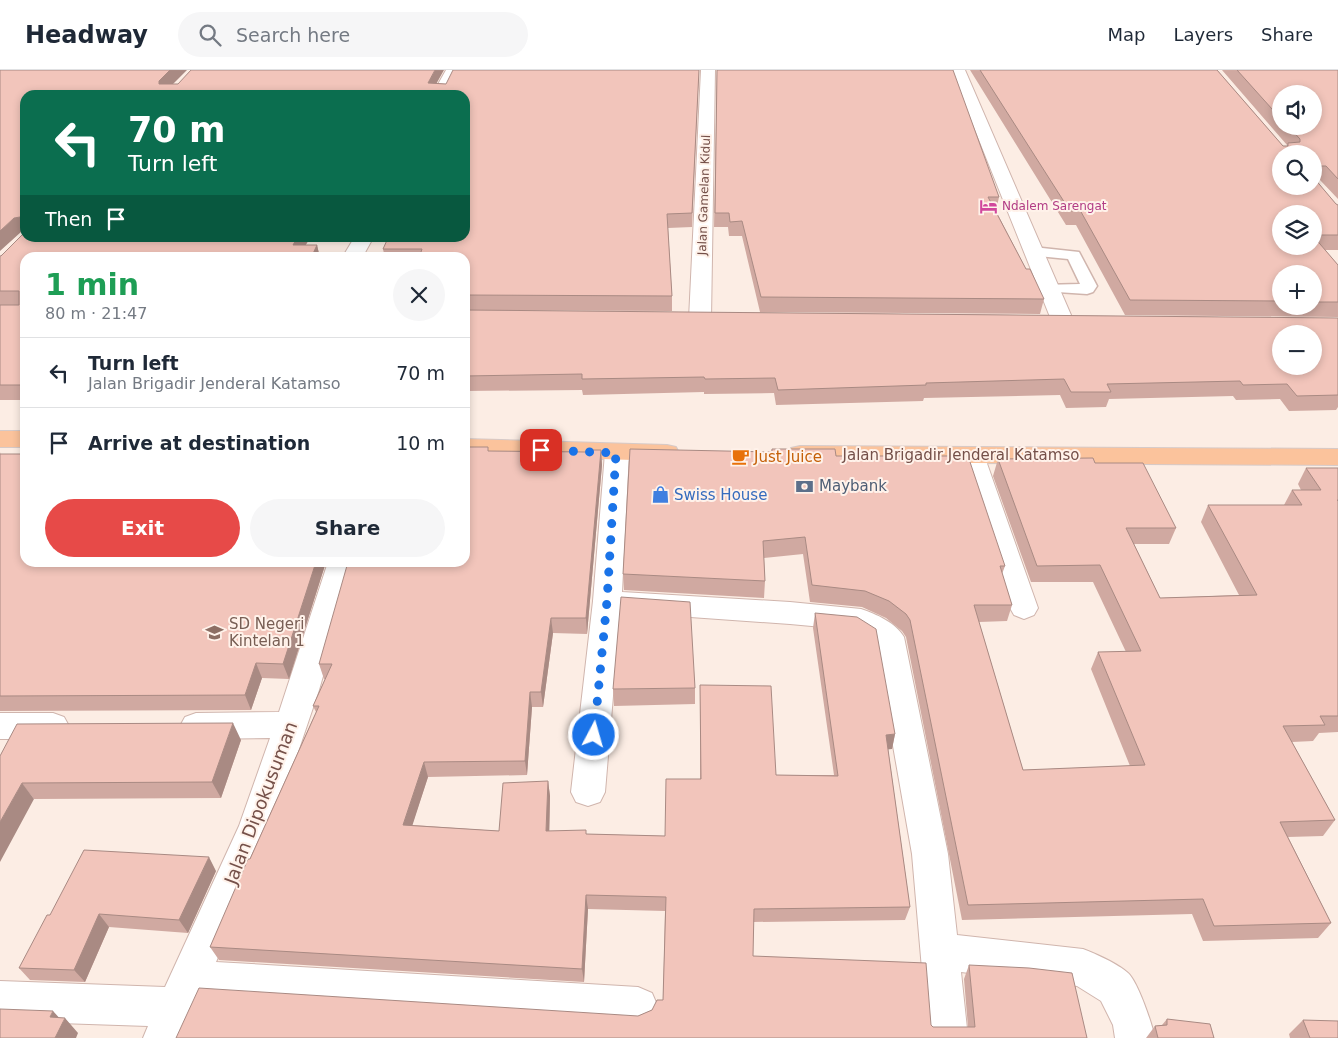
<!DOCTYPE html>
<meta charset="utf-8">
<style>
body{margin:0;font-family:"DejaVu Sans",sans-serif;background:#f6f6f7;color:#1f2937;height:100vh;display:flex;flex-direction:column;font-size:19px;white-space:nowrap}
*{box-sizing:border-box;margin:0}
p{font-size:16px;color:#747a83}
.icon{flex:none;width:28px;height:28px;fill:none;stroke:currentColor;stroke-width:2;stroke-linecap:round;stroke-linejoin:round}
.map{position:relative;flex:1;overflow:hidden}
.panel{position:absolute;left:20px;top:182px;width:450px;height:315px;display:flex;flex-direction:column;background:#fff;border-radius:15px;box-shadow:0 2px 8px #0003}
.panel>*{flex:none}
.guide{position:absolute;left:20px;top:20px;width:450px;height:152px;border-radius:15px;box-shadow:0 2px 8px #0003;background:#0b6e4f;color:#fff;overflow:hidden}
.controls{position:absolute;left:1272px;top:15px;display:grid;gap:10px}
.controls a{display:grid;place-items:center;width:50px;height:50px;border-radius:50%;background:#fff;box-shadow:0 2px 8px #0003;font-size:25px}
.pin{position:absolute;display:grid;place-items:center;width:42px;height:42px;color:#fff;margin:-21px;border-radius:10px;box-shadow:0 2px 8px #0006}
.me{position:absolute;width:55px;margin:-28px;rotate:6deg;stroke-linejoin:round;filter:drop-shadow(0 0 4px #0008)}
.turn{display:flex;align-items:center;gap:18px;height:105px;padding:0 25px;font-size:22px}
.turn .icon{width:65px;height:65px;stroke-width:2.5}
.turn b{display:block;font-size:35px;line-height:42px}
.then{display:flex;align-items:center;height:48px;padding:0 25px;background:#0003;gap:10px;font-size:19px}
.round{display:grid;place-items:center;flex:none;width:52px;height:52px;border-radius:26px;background:#f6f6f7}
.overview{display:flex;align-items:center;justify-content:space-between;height:85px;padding:0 25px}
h1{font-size:30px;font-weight:600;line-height:38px;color:#1e9e55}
.primary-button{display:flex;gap:10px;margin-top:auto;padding:10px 25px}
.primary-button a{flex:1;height:58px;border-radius:30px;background:#e74a48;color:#fff;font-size:20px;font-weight:600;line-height:58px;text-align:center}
.primary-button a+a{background:#f6f6f7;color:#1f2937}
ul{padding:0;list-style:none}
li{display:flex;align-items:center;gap:15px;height:70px;padding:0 25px;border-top:1px solid #e0e1e3}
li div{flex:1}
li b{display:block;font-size:19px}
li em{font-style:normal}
header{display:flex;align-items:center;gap:30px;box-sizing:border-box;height:70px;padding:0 25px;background:#fff;border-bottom:1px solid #e0e1e3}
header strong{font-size:24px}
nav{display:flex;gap:28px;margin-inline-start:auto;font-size:18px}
.search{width:350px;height:45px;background:#f6f6f7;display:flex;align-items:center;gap:12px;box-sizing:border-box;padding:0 18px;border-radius:28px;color:#747a83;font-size:19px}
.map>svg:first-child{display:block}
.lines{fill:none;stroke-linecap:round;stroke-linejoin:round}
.lane-casing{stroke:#d0b5ad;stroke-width:3}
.street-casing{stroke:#d0b5ad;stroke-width:2}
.primary-casing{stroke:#d6cac8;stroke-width:2}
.lane{fill:#fff;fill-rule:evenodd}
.street{fill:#fff;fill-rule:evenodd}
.primary{fill:#fbc39c;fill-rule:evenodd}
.wall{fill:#d0a9a1;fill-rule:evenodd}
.shaded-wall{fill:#a98a83}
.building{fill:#f2c5bb;stroke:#a98a83;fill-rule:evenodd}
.route{stroke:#1a73e8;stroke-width:9;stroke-dasharray:0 16.2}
.labels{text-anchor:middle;stroke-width:4;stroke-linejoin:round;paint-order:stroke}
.far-street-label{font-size:12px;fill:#755049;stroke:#fff2ea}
.far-hotel-label{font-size:12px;fill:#b23c85;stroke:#fff2ea;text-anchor:start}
.street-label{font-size:15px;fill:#755049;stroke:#fff2ea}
.food-label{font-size:15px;fill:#c56008;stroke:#fff2ea;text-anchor:start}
.service-label{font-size:15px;fill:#4e5e75;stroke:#fff2ea;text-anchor:start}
.shop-label{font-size:15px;fill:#366cbe;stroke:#fff2ea;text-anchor:start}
.education-label{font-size:15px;fill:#785e54;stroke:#fff2ea;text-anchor:start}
.near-street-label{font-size:18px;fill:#755049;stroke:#fff2ea}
</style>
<header>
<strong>Headway</strong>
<div class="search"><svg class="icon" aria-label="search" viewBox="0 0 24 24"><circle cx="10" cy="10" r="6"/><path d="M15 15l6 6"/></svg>Search here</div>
<nav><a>Map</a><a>Layers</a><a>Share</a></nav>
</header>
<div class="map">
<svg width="1338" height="968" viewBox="0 0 1338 968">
<rect width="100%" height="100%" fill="#fcede4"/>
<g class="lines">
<defs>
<path id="lane" d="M1033,177L1079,182L1097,216L1093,222L1087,224L1042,221L1040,218L1042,215L1080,214L1068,189L1028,185L1025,182L1028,179Z"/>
<path id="street" d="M446,0H460L448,25H432Z
M701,0H715L711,249L708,254L700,255L692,254L689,249Z
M951,0H965L1074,252L1071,257L1063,258L1055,257L1052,252Z
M354,168H373L362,188H342Z
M617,375L626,377L629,383L622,522L790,532L861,539C876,544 896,553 904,567L948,784L957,865L1083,879C1096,884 1118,894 1128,903C1138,912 1152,954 1155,968H1115L1113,955L1101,931L1077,916L961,902L968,968H928L912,784L875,573L855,560L790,554L620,542L605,722L600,732L588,736L576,732L571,722L593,531L605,383L608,377Z
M972,377L981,379L984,385L1038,538L1034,545L1024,549L1014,545L1010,538L960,385L963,379Z
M328,492H356L319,620L273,756L216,892L638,917L652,923L658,937L652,951L638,957L200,929L183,968H143L148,956L0,951V911L165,917L239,756L270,668L196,669L185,665L180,656L185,647L196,643L279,642Z
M0,643H53L64,647L69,656L64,665L53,669H0Z"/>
<path id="primary" d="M0,361H25V377H0Z
M465,369L667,375L676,377L679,383L676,389L667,391L465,385Z
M800,376L1338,379V395L800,392L791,390L788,384L791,378Z"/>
</defs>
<use href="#lane" class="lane-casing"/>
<use href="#street" class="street-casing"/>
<use href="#primary" class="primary-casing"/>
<use href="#lane" class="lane"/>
<use href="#street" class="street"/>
<use href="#primary" class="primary"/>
</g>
<path class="wall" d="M0,0L173,14L437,13L446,14L699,0L692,157L668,158L672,226V241L465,240V188H385L383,179L465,168V25H25V162H21Z
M717,0L999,127L996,141L1026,199L1044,229L1040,244L760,242L742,166H729L728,157H714Z
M970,0H1217L1283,76H1287V75L1222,0H1338V129L1320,110L1314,109L1336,134L1338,135V180H1325L1338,195V247L1125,245L1076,155H1066ZM1281,24L1314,56H1281ZM1314,84V116H1281ZM1314,144V176H1281ZM1281,204H1314V236H1281Z
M25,168H310L305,175H317L320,188H25V330H0V186Z
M465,240L1338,248V337L1336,340L1289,341L1280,329L1236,330L1233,326L1109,329L1106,337L1066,338L1060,325L924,328L923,331L776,335L774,323L704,324V322L583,325L582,320L465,321Z
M772,379L836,386L1005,496L1002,504L1012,535L1007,551L979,552L1023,700L1130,696L1091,599L1098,582H1126L1093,512H1031L993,406L998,389L1095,393L1176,458L1169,474H1134L1160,528L1239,525L1201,452L1208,435H1284L1292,420H1301L1298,414L1306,398H1338V662L1319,663L1313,671L1292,672L1335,750L1323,766L1288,767L1331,853L1318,868L1203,871L1192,844L962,850L906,567L902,561L886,548L862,537L810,532L803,484L764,488L765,511L764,528L624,520L623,504L771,382Z
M601,380L602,395L587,564L553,563L543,637H532L527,705L428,707L412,755L499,761L548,711L550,726L549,761L587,764L665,766L700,709V615L776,705H834L813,558L815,543L895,664L892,679H888L910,837L905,850L753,852V886L931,955L933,957H968L964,909L969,895L1087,968L638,946L652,940L663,930L665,841L588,839L584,912L219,890L210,877L316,642L313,636L325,609H324L319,594L489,381L586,382Z
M0,382L25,492H85L84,494H162L326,492L289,609L262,608L251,640L0,641Z
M695,618V634L614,636L613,619Z
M241,670L221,728L34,729L0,686Z
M216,801L188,863L109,857L85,912L30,910L19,898L50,845Z
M1167,949L1214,968H1146L1155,956L1162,955Z
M1303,950L1338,968H1290L1289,964Z"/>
<path class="shaded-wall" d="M170,0H187L163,24L159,14V11Z
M435,0H444L430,25L428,13Z
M20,147V152L25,162H21L0,181V161L14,148Z
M297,168H310L298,188L293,175Z
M317,175L320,188H311Z
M601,380L602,395L587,564L586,548Z
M68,492H85L76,510L67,494Z
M316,492H326L289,609L283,594Z
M551,548L553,563L543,637L541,622Z
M256,593L262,608L251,640L245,625Z
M530,622L532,637L527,705L525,691Z
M233,653L241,670L221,728L212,712Z
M895,664L892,679L883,680L886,665Z
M424,692L428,707L408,769L403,755Z
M548,711L550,726L549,776L546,761Z
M22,713L34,729L0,792V752Z
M209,787L216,801L188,863L179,850Z
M586,825L588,839L584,912L582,899Z
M99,844L109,857L85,912L74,900Z
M53,941L63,952L65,948L78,963L76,968H55L50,947Z"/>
<path class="building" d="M0,0H170L159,11V14H178L191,0H435L428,13L446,14L453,0H699L692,143L667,144L672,226L465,225V188H419L422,179H383L388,168H465V25H25V152H20V147L14,148L0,161Z
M717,0H953L999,127H988L1026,199H1030L1044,229L761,227L742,151L730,152L729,143H715Z
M980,0H1217L1283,76H1288V73L1300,72V69L1288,56H1314V24H1281V49L1237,0H1338V109L1326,96H1320L1318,100L1314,101V84H1281V116H1314V108L1336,134L1338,135V165H1314V144H1281V176H1314V167L1338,195V232H1314V204H1281V231L1130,230L1080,140L1070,141Z
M25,162V168H297L293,175H317L311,188H25V313L24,315H0V235H19V221H0V186H1Z
M465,240L1338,248V325L1297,326L1287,314L1243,315L1240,311L1107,314L1111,322H1071L1064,309L926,313V315L778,320L775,308L705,309L704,307L582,309V304L465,306ZM1281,264H1314V296H1281Z
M465,377H488V381L586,382L587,380H601L586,548H551L541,622H530L525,691L424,692L403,755L499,761L503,713L548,711L546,761L586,760V764L665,766L666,709H701L700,615L771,616L776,705L838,706L815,543L857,547L876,559L895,664L886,665L910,837L754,839L753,886L926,893L931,955L933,957H975L969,895L1029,898L1072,903L1087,968H176L199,918L638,946L652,940L657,930H663L666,827L586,825L582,899L210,877L248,789H250L319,636H313L332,594H319L348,492H465Z
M630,379L772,382V379H835L836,386H968L1005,496H1000L1012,535H974L1023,700L1145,695L1098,582L1141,581L1100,495L1037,496L998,389L1093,388L1095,393H1143L1176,458H1126L1160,528L1257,525L1208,435H1302L1292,420H1321L1306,398H1338V430H1337L1338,431V646H1320L1325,655L1283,656L1335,750L1280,752L1331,853L1214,856L1203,829L968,835L910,550L906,544L889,531L865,521L812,515L805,467L763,471L765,511L623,504Z
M0,384H25V492H68L67,494H162L163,492H316L283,594L256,593L245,625L0,626Z
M621,527L690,532L695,618L613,619Z
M233,653L212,712L22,713L0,752V686L17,654Z
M84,780L209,787L179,850L99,844L74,900L19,898L47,845H50Z
M0,939L53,941L50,947L65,948L55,968H0Z
M1167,949L1210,954L1214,968H1158L1155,956L1167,955Z
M1303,950L1338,951V968H1310Z"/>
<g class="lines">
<path class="route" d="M541,380L616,383L607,531L594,665"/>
</g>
<defs>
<symbol id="hotel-bare" viewBox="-9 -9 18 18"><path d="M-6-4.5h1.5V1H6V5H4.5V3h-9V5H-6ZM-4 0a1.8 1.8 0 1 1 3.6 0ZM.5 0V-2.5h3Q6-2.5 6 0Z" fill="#d1479c" stroke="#fff2ea" stroke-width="2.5" paint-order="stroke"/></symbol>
<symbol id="cafe-bare" viewBox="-9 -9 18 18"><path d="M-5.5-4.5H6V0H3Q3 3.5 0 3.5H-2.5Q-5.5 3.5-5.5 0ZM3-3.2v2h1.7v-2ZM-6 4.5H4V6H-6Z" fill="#e8710a" stroke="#fff2ea" stroke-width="2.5" paint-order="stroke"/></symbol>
<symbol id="bank-bare" viewBox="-9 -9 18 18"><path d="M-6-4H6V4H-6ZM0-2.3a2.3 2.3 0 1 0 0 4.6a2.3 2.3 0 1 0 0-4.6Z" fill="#5c6f8a" stroke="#fff2ea" stroke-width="2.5" paint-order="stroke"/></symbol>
<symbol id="shop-bare" viewBox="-9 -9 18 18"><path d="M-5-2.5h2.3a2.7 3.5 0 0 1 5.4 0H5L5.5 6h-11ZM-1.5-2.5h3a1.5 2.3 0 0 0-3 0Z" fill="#3f7fe0" stroke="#fff2ea" stroke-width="2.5" paint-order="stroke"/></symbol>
<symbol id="school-bare" viewBox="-9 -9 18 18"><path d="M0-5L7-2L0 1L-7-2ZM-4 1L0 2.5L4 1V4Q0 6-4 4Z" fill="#8d6e63" stroke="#fff2ea" stroke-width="2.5" paint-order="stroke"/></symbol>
</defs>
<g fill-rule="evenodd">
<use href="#hotel-bare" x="976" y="124" width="25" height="25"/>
<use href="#cafe-bare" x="728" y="374" width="25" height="25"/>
<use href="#bank-bare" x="792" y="404" width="25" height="25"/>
<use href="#shop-bare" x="648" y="412" width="25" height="25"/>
<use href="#school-bare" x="202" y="550" width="25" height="25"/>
</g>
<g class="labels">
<g class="far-street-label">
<text transform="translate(704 125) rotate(-88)" y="4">Jalan Gamelan Kidul</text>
</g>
<g class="far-hotel-label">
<text x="1002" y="140">Ndalem Sarengat</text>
</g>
<g class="street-label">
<text x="961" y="390">Jalan Brigadir Jenderal Katamso</text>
</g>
<g class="food-label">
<text x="754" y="392">Just Juice</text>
</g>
<g class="service-label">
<text x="819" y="421">Maybank</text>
</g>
<g class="shop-label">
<text x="674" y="430">Swiss House</text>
</g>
<g class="education-label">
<text x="229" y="559">SD Negeri<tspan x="229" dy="17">Kintelan 1</tspan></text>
</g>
<g class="near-street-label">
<text transform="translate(261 733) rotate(-69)" y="6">Jalan Dipokusuman</text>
</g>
</g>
</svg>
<div class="controls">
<a><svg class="icon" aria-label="sound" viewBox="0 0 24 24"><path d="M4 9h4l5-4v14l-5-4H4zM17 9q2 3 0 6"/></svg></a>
<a><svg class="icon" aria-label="search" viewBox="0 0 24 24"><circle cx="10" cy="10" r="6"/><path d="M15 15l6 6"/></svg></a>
<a><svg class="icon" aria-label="layers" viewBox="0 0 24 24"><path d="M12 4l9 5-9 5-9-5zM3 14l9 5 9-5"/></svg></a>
<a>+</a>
<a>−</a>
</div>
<div class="pin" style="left:541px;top:380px;background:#d93025"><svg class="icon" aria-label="arrive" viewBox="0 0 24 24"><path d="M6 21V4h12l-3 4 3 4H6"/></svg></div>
<svg class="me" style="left:594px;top:665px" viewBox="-20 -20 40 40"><circle r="17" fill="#1a73e8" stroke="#fff" stroke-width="3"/><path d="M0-11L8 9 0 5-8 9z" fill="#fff"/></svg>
<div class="guide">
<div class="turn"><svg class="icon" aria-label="left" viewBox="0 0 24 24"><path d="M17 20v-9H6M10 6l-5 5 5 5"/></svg><div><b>70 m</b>Turn left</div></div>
<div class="then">Then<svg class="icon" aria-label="arrive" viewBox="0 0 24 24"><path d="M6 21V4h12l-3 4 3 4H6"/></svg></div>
</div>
<section class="panel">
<div class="overview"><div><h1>1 min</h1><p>80 m · 21:47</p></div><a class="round"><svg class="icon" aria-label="close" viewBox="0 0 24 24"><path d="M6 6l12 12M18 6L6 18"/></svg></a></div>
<ul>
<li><svg class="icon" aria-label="left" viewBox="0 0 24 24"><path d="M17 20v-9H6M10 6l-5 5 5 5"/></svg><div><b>Turn left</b><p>Jalan Brigadir Jenderal Katamso</p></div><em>70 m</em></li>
<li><svg class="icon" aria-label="arrive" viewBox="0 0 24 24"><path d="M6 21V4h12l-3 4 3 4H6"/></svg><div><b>Arrive at destination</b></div><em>10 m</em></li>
</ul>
<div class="primary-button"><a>Exit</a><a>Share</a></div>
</section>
</div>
